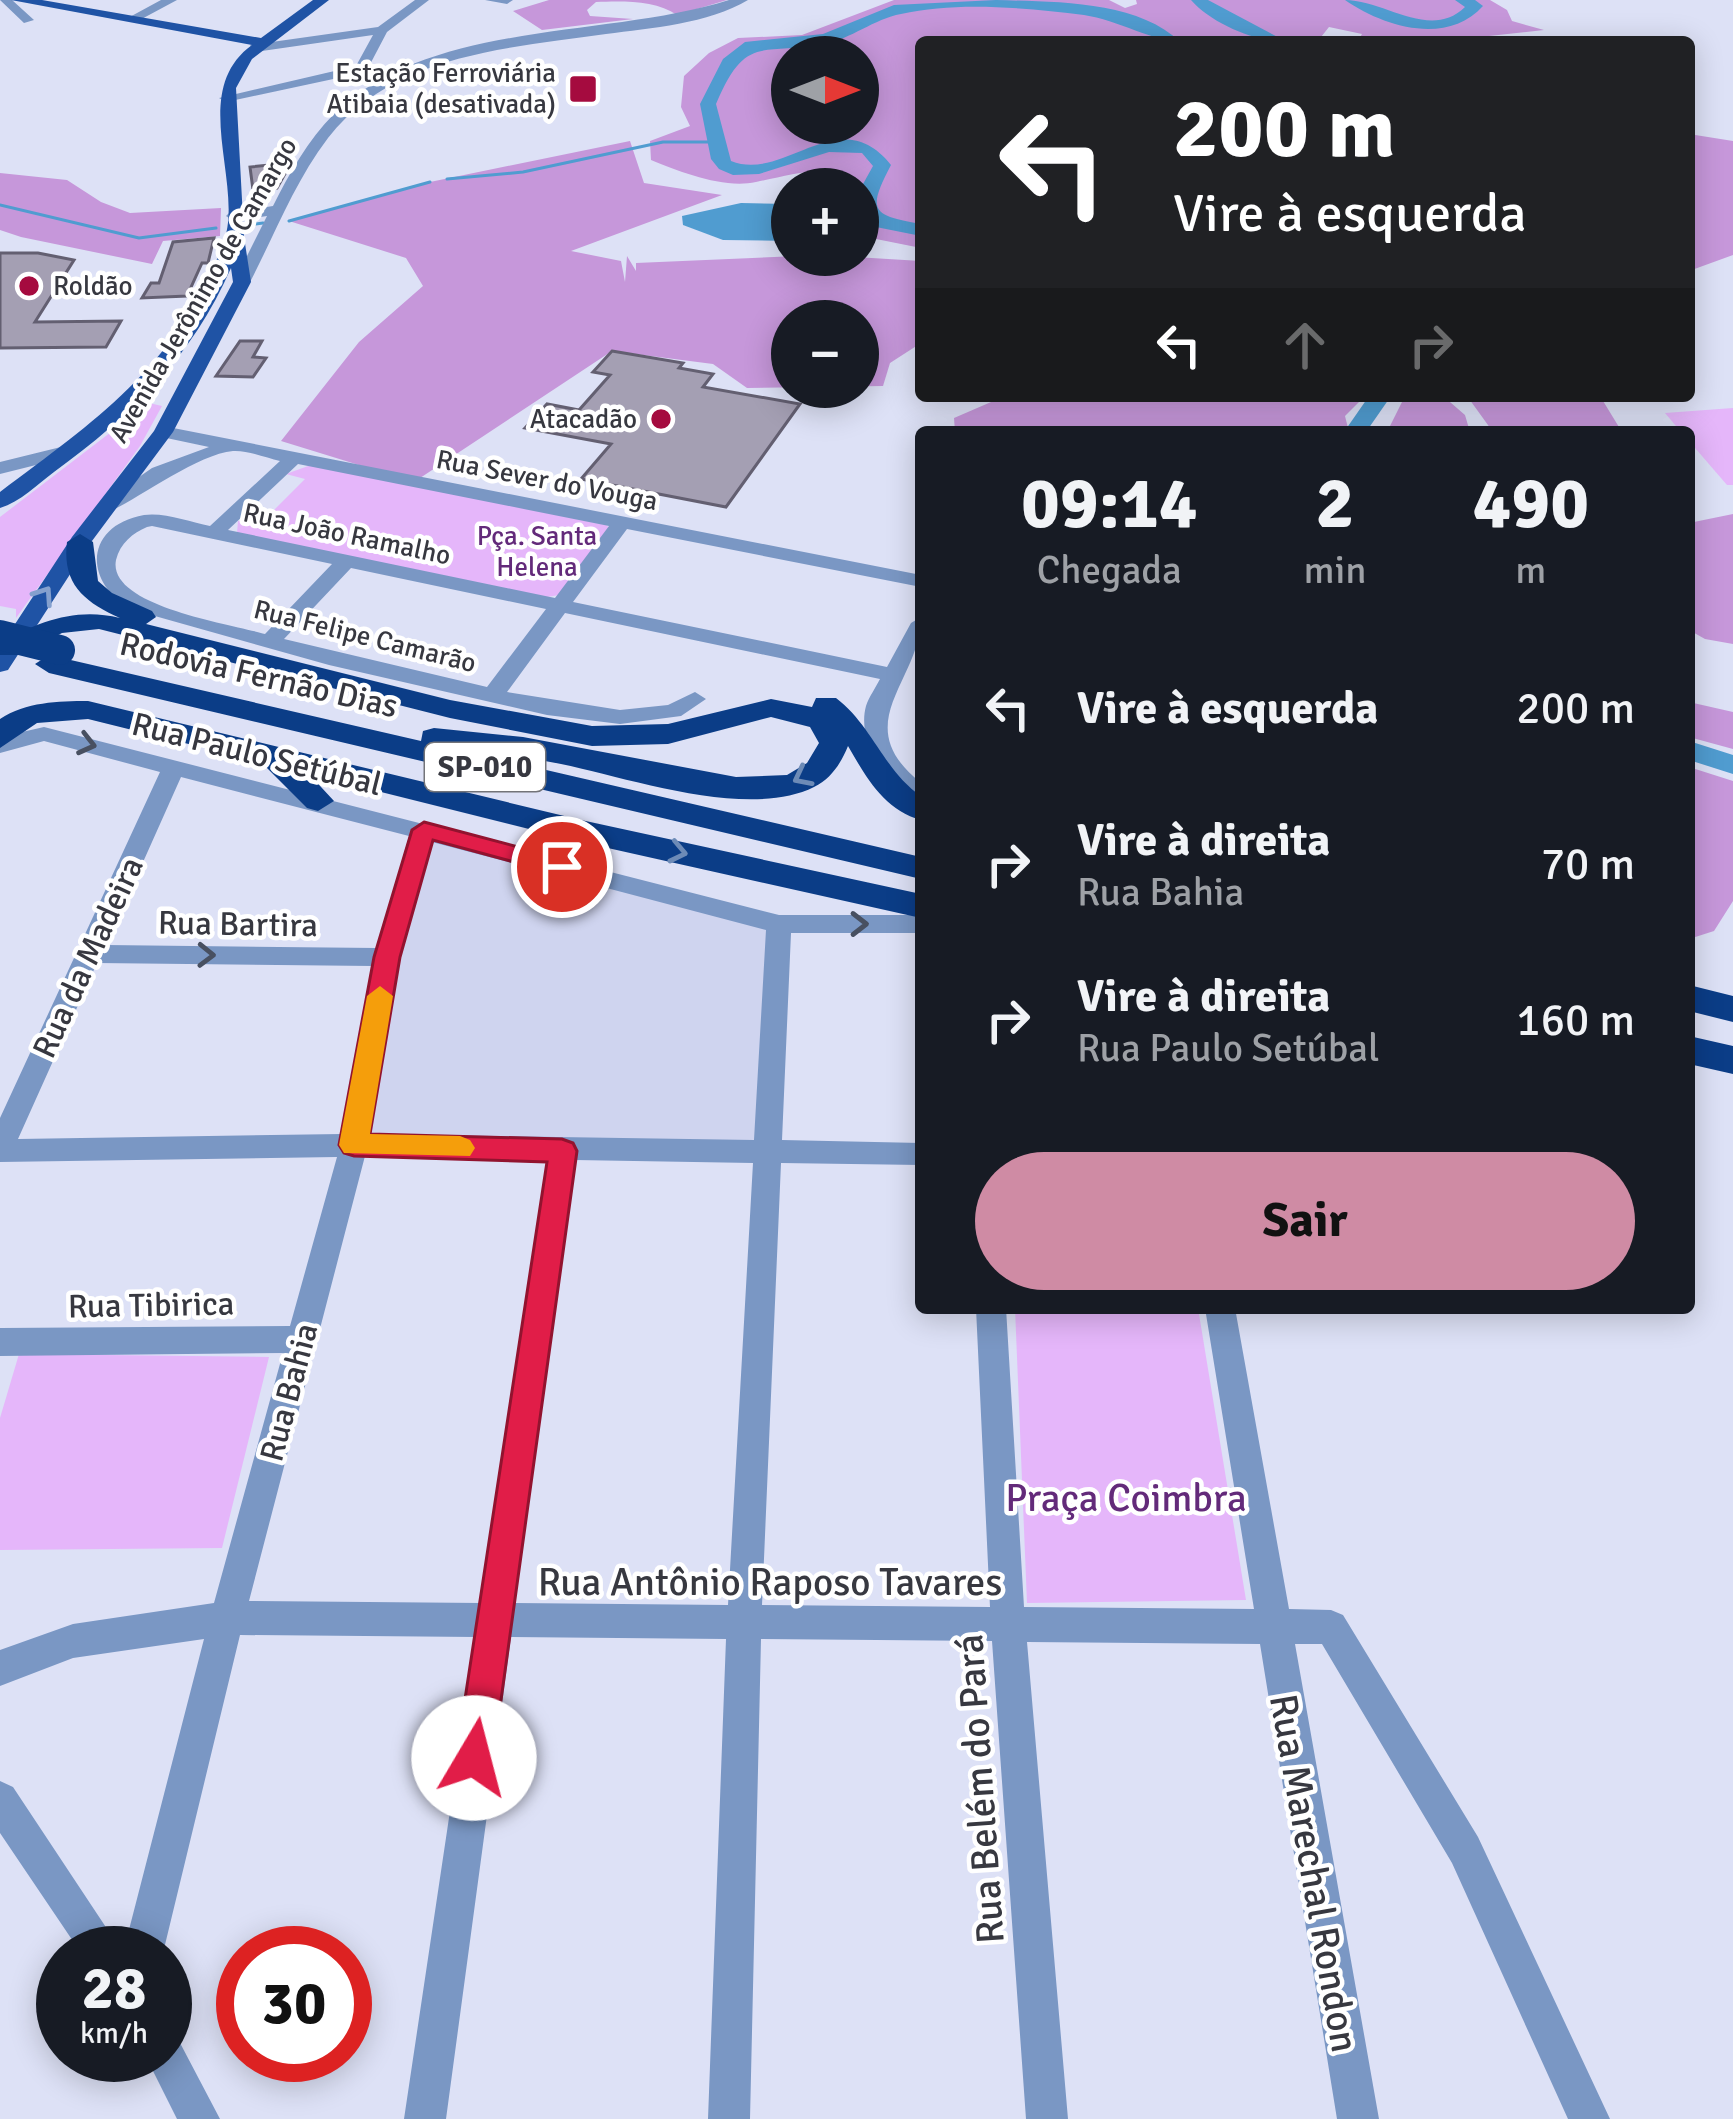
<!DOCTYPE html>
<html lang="pt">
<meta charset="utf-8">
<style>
body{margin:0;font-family:Signika,sans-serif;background:#242831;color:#f1f3f6;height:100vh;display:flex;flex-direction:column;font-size:45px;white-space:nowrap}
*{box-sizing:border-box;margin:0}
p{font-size:39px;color:#9ea1a6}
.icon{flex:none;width:66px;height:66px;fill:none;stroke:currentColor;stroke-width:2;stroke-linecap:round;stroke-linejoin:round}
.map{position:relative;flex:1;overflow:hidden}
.panel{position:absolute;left:915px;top:426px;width:780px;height:888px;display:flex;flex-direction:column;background:#171b24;border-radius:12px;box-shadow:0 6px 30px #0003}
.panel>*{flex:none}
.top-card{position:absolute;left:915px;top:36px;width:780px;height:366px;border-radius:12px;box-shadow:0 6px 30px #0003;background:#202124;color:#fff;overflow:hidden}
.needle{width:78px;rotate:90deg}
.fabs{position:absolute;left:771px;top:36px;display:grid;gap:24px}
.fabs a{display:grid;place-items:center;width:108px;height:108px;border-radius:50%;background:#171b24;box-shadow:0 6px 30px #0003;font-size:60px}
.speed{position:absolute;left:36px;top:1926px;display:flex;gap:24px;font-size:60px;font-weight:700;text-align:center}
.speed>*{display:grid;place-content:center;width:156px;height:156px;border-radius:50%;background:#171b24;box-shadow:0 6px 30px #0003;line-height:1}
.speed small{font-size:30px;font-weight:400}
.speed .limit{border:18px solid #d22;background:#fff;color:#111}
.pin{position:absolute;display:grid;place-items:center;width:102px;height:102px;color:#fff;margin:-51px;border:6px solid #fff;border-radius:50%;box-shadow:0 3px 12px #0007}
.me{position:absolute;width:132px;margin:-66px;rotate:8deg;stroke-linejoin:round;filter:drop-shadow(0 0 9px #0008)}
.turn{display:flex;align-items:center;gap:42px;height:252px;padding:0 60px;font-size:54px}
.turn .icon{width:156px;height:156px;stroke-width:2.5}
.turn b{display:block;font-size:84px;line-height:102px}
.lanes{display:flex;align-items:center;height:114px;padding:0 60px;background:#0003;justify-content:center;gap:60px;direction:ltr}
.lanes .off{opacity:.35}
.eta{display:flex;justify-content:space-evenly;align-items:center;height:204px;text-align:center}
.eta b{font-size:72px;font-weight:700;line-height:84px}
.action{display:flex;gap:24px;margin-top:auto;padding:24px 60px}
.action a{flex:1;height:138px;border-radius:72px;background:#cf8ba4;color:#111;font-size:48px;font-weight:700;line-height:138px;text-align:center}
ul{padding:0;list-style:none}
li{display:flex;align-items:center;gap:36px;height:156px;padding:0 60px}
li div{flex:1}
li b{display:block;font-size:45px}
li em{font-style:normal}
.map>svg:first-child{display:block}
.built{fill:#cfd4ef}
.green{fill:#e5b6fa}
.forest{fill:#c697da;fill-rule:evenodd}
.water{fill:#509cd0}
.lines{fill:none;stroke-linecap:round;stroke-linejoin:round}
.stream{stroke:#509cd0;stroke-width:3}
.river{fill:#509cd0;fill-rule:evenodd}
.building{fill:#a49fb3;stroke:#635f71;stroke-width:3}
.minor{fill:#7a97c4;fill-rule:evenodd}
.major{fill:#1f53a5;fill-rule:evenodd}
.highway{fill:#0b3d87;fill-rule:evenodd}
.highway-bridge{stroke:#0b3d87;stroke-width:30}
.oneway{stroke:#84a0ce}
.oneway2{stroke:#485061}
.oneway3{stroke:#6d8bb7}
.route{fill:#e11d48;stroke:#92132f;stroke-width:3}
.slow{fill:#f59e0b}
.poi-dot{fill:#a50b3f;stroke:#fff;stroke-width:4.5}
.labels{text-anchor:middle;stroke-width:9;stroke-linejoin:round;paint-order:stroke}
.far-poi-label{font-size:27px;fill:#373840;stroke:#fff;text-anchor:end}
.far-street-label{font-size:27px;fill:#373840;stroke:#fff}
.far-park-label{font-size:27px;fill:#632a7a;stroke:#fff}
.shield{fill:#fff;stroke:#737479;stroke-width:3}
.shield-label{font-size:30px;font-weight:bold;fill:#373840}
.street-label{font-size:33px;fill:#373840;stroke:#fff}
.near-park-label{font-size:39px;fill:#632a7a;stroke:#fff}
.near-street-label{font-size:39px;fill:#373840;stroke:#fff}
</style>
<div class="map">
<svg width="1733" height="2119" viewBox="0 0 1733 2119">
<rect width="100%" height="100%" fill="#dde1f6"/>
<path class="built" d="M423,830L779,924L765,1151L354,1145Z"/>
<path class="green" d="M149,403L162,406L140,446L16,618V609L0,606V517Z
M1733,408V485H1727L1689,441V432H1681L1665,413Z
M311,465L606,525L610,528L559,595L547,597L237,533L238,521H263L305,479L286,474Z
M1015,1308H1198L1246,1600L1027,1603Z
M19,1354L269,1357L222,1548L0,1550V1418Z"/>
<path class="forest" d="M549,0H727L677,15C656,0 622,1 596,2L587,10L590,16L633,19L542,30L513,11Z
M894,0H1109L1125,8L1137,4L1136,0H1490L1507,10L1512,21L1544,30L1489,36L1487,42H1357L1362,34L1329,27L1317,42H921V248L866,237L858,226V189H836L834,179L824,170C799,172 780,177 756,182C723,189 681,172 651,160L650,141L690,126L681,107L684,76L709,53L738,38L802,35ZM792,57H858V123H792Z
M1689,134L1733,141V255L1689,271Z
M630,141L644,183L722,195L571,251L621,261L625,282L627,256L636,271V263L822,255L921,261V343L890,363L883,386L747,388L713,364L612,351L414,482L281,441L359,342L423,286L406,258L289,221L430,182ZM792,321H858V387H792Z
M0,173L67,180L101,202L130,213L221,208L220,236L163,241L152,264L21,237L0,230Z
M1005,396H1365L1345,416L1349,432H955L954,418Z
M1405,396H1443L1465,415L1470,432H1387Z
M1467,396H1600L1622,432H1493Z
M1733,514V644L1705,639L1689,630V523Z
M1689,702L1733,712V749L1689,737Z
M1689,767L1733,781V901L1714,931L1689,939Z"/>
<path class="water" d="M741,203L792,204V241L723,240L683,225L682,216Z"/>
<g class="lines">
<path class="stream" d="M447,179L523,172L663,142H712
M0,205L139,238L216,228
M289,221L430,182
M249,225L263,223"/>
<path class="river" d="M996,0C1053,2 1137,0 1180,42C1156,42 1117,20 1084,15C1027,8 958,1 901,14C874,19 851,39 824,44C761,56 746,33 716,104L731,161C785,183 839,100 891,165C867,211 871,215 921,224V236L871,226L860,216L858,193L873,166L862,153L829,152L759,174L733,175L719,169L711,159L700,104L723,59L745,42L823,34L894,5Z
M1191,0H1208L1287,42C1256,42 1212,24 1191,0Z
M1345,0C1385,0 1430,41 1465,7L1455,0H1475L1483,6C1447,46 1384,27 1345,0Z
M1369,396H1391L1366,432H1344Z
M1689,741L1733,755V774L1689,760Z"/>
</g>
<path class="building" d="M291,163L277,188L253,190L250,167Z
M214,238L208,263H202L187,296L142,298L151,283H159L173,242Z
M0,253H38L74,260L35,322L121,321L106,347L0,348Z
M240,341H262L253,357L266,358L253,377L216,376Z
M612,351L683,363L679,368L713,374L703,387L800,404L726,507L581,479L611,444L525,428L547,404L579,410L610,375L593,372Z"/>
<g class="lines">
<path class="minor" d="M0,0H12L34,20L24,23Z
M161,0H177L136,22L126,19Z
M415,0H429L387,32L366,72L226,102L219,98L356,66L373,35L255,52L250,45L378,27Z
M485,0H513L507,4Z
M729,0H748C708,24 651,28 606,34C509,48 393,54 328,138C294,183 276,232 250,282L242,287L234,282L267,216L234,221L226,216L229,213L273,206C289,174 308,140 334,114C432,19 606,39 729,0Z
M163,426L921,575V587L627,529L573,602L887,667L911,623L921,617C921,682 846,723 921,783V802C888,791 856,742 866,706C869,697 876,687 880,679L565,613L507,692L620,710L668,705L695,692L706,699L681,716L620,724L547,715L329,665L130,609C81,579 87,525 144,515C164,512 190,522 210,526L280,461C266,458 247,450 233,451C190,455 116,517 96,515V507L152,468L209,447L157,436L154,432ZM298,464L609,526L555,598L228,530ZM147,527L152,526L332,564L265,634C231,624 107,606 116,560C120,543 133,533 147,527ZM351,568L546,609L487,687L284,639Z
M69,445L78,451L76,455L0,474V462Z
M44,727L779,915H921V933H791L782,1140L921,1143V1165L781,1163L762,1605L990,1607L976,1308H1006L1024,1607L1254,1609L1205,1308H1235L1289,1609L1331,1610L1343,1615L1478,1837L1610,2119H1568L1452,1863L1322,1644H1295L1379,2119H1337L1260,1644L1027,1642L1068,2119H1026L992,1641L761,1639L750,2119H708L726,1639L511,1637L446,2119H404L476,1637L240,1635L163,1953H81L0,1833V1781L13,1787L123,1953L204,1639L73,1658L0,1686V1650L73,1624L214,1603L283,1353L0,1356V1328L290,1326L337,1157L0,1162V1118L160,772L44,741L0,753V737ZM181,777L409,836L377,948L106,945ZM432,842L766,930L754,1140L370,1134L400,957ZM97,963L373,966L342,1134L18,1139ZM365,1156L547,1159L481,1603L249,1601ZM575,1160L753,1163L728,1605L515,1603Z
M165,2035L179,2041L220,2119H177L145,2055H165Z"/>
<path class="major" d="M11,0H42L261,38L313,0H329L252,59L236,88L244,237L251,282L173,432L89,545L8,670L0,672V647L72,537L154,431L233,282L231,268C192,357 132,415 54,472C38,484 20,502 0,508V492C99,418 177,365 223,244C246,186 187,92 252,45Z"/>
<path class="highway" d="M80,534L93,542L98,581L112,593L152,611L156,617L146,624L450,700L592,726L668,724L771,699L812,707L816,698H836C872,725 884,771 921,796V820C884,810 866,777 848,746C841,763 831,779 814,787C748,820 629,778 561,764C527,757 494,753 460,750L921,857V879L49,673L35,664L49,655L421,741L423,731L434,728L523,737L736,777L787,775L807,763L819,743L810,727L771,717L668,744L592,746L450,718L99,629L62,633L19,655H0V642C40,622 75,607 120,618C84,602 62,584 67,542Z
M88,701L581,820L921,894V918L581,842L309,774L334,801L318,811L307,808L261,762L88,719L37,723L0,748V719C26,702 58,701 88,701Z
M1689,985L1733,996V1022L1689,1011Z
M1689,1036L1733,1046V1074L1689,1064Z"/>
<path class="highway-bridge" d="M0,635L60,650"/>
</g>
<defs><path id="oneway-chevron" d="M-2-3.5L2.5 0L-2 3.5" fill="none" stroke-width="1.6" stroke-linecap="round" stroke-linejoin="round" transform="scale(3)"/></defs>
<use class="oneway" href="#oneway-chevron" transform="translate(44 595) rotate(-56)"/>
<g class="oneway2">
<use href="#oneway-chevron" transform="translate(87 744) rotate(14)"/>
<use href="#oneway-chevron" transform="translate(859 924)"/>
<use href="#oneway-chevron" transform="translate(206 955) rotate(1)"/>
</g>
<g class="oneway3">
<use href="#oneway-chevron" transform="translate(802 777) rotate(153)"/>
<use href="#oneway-chevron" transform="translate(678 852) rotate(12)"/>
</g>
<path class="route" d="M424,822L571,861L575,867L562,875L433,840L400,957L370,1134L562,1139L573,1143L577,1151L493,1758L487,1771L474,1776L461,1771L456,1758L547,1162L354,1156L344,1153L339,1145L374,957L412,830Z"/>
<path class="slow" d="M380,986L393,996L370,1134L460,1136L470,1140L475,1148L470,1156L344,1153L339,1145L367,996Z"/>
<g class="poi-dot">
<rect x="568" y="74" width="30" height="30" rx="6"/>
<circle cx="29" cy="286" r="12"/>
<circle cx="661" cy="419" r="12"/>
</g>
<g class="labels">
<g class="far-poi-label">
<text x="556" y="82">Estação Ferroviária<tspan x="556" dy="31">Atibaia (desativada)</tspan></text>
<text x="53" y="295" text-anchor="start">Roldão</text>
<text x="637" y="428">Atacadão</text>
</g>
<g class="far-street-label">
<text transform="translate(203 290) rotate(-60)" y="9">Avenida Jerônimo de Camargo</text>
<text transform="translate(547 480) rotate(11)" y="9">Rua Sever do Vouga</text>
<text transform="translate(347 534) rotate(12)" y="9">Rua João Ramalho</text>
<text transform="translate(365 636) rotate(14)" y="9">Rua Felipe Camarão</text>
</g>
<g class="far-park-label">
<text x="537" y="545">Pça. Santa<tspan x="537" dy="31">Helena</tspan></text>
</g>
<rect class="shield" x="425" y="743" width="120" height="48" rx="9"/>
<g class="shield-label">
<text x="485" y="777">SP-010</text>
</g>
<g class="street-label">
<text transform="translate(259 674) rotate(13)" y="12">Rodovia Fernão Dias</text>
<text transform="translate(257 753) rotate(14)" y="12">Rua Paulo Setúbal</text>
<text transform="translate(238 923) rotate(1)" y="12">Rua Bartira</text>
<text transform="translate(87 957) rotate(-65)" y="12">Rua da Madeira</text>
<text transform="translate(151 1304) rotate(-1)" y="12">Rua Tibirica</text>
<text transform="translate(288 1392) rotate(-75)" y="12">Rua Bahia</text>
</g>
<g class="near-park-label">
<text x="1126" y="1511">Praça Coimbra</text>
</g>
<g class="near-street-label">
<text x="770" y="1595">Rua Antônio Raposo Tavares</text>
<text transform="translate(979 1789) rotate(-94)" y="14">Rua Belém do Pará</text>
<text transform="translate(1315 1873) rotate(80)" y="14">Rua Marechal Rondon</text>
</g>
</g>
</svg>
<div class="fabs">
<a><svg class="needle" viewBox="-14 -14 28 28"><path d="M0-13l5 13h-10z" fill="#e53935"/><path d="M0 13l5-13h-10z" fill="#9ea1a6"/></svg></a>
<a>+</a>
<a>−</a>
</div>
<div class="speed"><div>28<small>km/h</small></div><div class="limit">30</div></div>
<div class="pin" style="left:562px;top:867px;background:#d93025"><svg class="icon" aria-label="arrive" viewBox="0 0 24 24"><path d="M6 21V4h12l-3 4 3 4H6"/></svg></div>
<svg class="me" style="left:474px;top:1758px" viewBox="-20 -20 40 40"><circle r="19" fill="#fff"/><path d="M0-13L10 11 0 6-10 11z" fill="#e11d48"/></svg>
<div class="top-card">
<div class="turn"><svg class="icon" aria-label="left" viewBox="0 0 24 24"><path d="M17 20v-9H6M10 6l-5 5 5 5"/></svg><div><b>200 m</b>Vire à esquerda</div></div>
<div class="lanes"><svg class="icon" aria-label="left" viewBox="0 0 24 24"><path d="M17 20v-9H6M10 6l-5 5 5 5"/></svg><svg class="icon off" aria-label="ahead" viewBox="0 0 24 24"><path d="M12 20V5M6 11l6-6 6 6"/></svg><svg class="icon off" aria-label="right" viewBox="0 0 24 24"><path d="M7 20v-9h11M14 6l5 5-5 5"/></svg></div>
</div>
<section class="panel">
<div class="eta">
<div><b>09:14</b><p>Chegada</p></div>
<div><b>2</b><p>min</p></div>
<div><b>490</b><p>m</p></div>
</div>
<ul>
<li><svg class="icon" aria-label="left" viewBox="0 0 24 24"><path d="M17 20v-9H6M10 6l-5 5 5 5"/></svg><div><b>Vire à esquerda</b></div><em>200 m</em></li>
<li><svg class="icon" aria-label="right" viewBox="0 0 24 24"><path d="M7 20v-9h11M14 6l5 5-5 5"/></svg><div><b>Vire à direita</b><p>Rua Bahia</p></div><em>70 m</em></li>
<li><svg class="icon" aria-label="right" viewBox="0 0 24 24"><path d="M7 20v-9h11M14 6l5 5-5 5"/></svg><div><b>Vire à direita</b><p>Rua Paulo Setúbal</p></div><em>160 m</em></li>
</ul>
<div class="action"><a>Sair</a></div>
</section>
</div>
